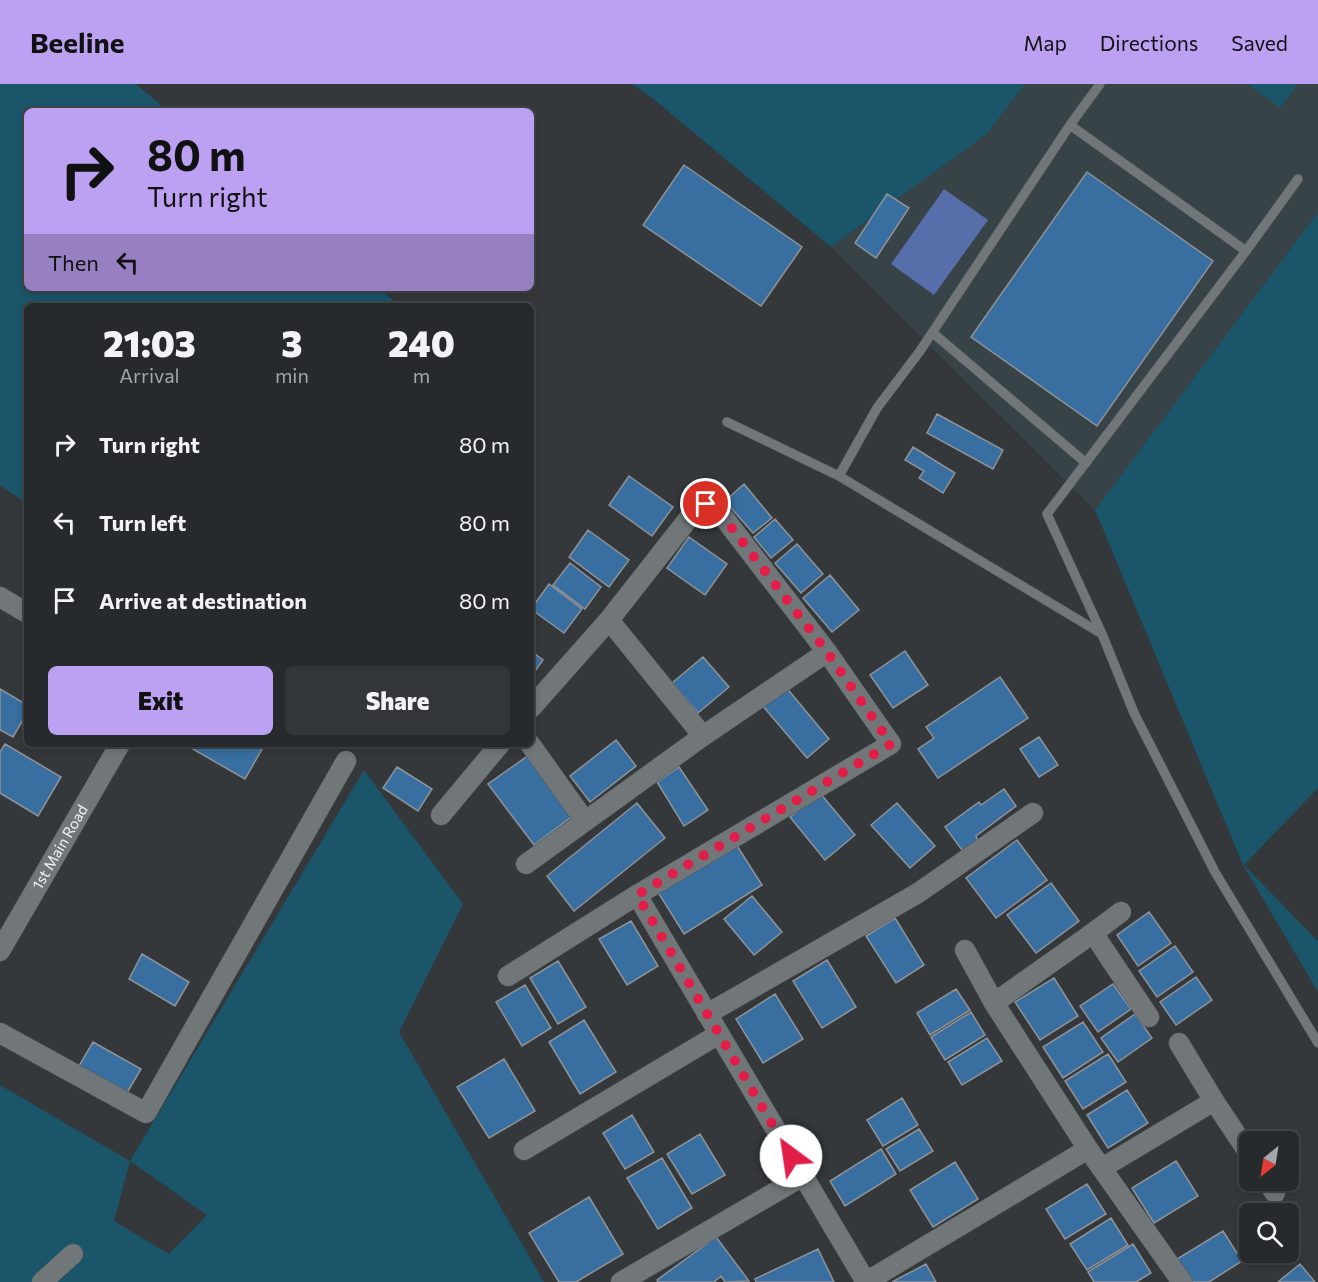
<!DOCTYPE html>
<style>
body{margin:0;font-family:Commissioner,sans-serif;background:#333638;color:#f1f3f6;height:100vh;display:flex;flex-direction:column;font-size:22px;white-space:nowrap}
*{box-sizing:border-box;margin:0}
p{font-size:20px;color:#a4a7a9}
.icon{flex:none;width:33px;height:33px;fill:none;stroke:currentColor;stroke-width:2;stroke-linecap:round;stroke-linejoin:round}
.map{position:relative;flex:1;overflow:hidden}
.panel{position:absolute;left:24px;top:219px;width:510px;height:444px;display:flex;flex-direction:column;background:#272a2c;border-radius:9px;box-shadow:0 3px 9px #0003,0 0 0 2px #434648}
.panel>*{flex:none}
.guide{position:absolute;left:24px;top:24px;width:510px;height:183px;border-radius:9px;box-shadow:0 3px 9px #0003,0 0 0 2px #434648;background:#bca0f2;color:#111;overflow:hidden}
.needle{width:39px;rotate:210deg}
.controls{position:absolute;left:1239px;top:1047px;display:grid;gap:12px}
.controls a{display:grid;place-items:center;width:60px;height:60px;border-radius:9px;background:#272a2c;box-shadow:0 3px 9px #0003,0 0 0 2px #434648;font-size:30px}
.pin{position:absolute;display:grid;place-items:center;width:51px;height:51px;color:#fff;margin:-26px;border:3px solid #fff;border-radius:50%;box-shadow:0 2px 6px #0007}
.me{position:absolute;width:66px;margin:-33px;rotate:329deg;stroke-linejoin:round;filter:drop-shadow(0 0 4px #0008)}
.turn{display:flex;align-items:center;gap:21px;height:126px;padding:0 24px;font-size:27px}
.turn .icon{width:78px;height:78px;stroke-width:2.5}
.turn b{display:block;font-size:42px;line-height:51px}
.then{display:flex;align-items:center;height:57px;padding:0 24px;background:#0003;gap:12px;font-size:22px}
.eta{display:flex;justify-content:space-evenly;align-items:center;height:102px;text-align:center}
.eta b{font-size:36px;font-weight:800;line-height:42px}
.cta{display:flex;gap:12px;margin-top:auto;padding:12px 24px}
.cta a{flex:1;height:69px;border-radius:9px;background:#bca0f2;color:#111;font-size:24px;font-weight:800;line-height:69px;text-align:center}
.cta a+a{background:#333638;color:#f1f3f6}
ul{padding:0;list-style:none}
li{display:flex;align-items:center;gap:18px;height:78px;padding:0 24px}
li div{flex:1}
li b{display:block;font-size:22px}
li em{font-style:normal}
header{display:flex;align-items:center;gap:36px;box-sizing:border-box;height:84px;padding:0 30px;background:#bca0f2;color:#111}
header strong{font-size:28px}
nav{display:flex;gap:33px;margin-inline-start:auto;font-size:21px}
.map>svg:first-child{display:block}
.built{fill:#384348}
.green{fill:#1a556a;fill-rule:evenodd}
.water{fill:#586eaa}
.building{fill:#386fa0;stroke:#8f9397;stroke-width:1.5}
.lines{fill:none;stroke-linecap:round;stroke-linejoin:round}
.service-casing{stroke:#525759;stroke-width:10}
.minor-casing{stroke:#525759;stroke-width:21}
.service{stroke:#717779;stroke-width:9}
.minor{stroke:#717779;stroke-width:20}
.route{stroke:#e11d48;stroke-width:10;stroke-dasharray:0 18}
.labels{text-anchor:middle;stroke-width:5;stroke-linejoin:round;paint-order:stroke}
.street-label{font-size:15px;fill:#eff3f4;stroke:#2a2e30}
</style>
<header>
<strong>Beeline</strong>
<nav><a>Map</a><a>Directions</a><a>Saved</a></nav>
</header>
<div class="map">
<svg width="1318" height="1198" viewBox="0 0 1318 1198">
<rect width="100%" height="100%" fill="#34383b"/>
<path class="built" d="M1025,0H1318V128L1095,426L831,163L987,50Z"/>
<path class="green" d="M0,0H136L168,27H27V204H378L400,222H27V420L0,401Z
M632,0H1025L987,50L831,163L651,13Z
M1248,0H1298L1280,24Z
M1318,128V704L1244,781L1318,857V908L1243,781L1095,426Z
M364,686L463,820L399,948L544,1198H0V1001L130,1077ZM130,1077L207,1131L169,1170L114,1137Z"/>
<path class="water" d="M944,105L988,136L934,211L891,180Z"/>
<path class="building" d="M684,81L802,163L761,222L643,141Z
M1087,88L1213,177L1097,342L971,253Z
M887,110L909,124L876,174L855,159Z
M937,330L1003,366L993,385L927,349Z
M913,363L955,389L943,409L919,394L924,387L905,376Z
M629,392L673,423L652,452L609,421Z
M744,400L772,434L753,449L725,417Z
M775,435L793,456L771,474L754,453Z
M588,446L629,476L609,503L569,473Z
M689,453L727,480L705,511L667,484Z
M797,460L823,490L801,509L775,479Z
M570,479L601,503L585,525L553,501Z
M830,491L859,526L832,548L803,514Z
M549,500L582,525L564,549L531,525Z
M531,567L543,576L531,593Z
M905,567L928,601L893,624L870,591Z
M703,573L729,603L698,629L672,599Z
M1000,593L1028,634L938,694L918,665L934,654L926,643Z
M785,602L829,655L807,674L762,621Z
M0,605L27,621V629L13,653L0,646Z
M1039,653L1058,681L1039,693L1020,665Z
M616,656L636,682L590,718L570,692Z
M5,660L61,693L38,732L0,709V668Z
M184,660H265L245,695Z
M529,671L574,731L534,761L488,700Z
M397,683L432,705L418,727L383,704Z
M679,683L708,726L684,742L657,698Z
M1004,705L1016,722L976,752L979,761L965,770L945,743L979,718L981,721Z
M820,709L855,751L825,776L790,733Z
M637,719L665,754L574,827L547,792Z
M897,719L935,762L910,784L871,741Z
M1017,756L1047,796L996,834L966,794Z
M734,757L762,801L684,850L656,805Z
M1051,799L1079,837L1036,869L1007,831Z
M752,812L782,848L754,871L724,835Z
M1149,828L1171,859L1138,882L1117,851Z
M895,834L924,881L896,899L866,852Z
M631,837L658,882L627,901L599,855Z
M1175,862L1193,888L1157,913L1139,887Z
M142,870L189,898L175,922L129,895Z
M827,876L856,923L822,944L793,897Z
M558,877L586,923L558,940L530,894Z
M1196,893L1212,916L1176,941L1160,918Z
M1054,894L1078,932L1040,956L1015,918Z
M1113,900L1131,925L1098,948L1080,922Z
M525,901L551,944L522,962L496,918Z
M956,905L970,926L930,951L917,929Z
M775,910L803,955L763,979L736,935Z
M971,928L985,951L945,976L931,953Z
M1135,930L1152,954L1118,978L1101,954Z
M584,936L616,988L580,1010L549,958Z
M1083,938L1103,968L1063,994L1043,963Z
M987,954L1002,977L962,1001L948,978Z
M93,958L141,985L127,1009L79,982Z
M1108,970L1126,998L1083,1025L1065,997Z
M504,975L535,1027L489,1054L457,1003Z
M1127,1006L1148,1039L1108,1064L1087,1031Z
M902,1014L918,1041L883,1062L867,1036Z
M632,1031L654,1068L625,1085L603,1049Z
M919,1045L933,1067L900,1087L886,1065Z
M700,1050L725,1091L692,1110L667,1070Z
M881,1065L896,1090L845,1122L830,1097Z
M662,1074L692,1124L658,1145L627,1094Z
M1176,1077L1198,1112L1154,1139L1132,1104Z
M955,1078L978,1115L933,1143L910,1106Z
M1087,1100L1106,1130L1065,1155L1046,1125Z
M589,1113L623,1170L576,1198H559L529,1149Z
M1111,1134L1128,1161L1087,1186L1070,1160Z
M1223,1147L1242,1177L1209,1198H1191L1177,1175Z
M716,1153L749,1197L725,1198L721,1192L714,1198H658L657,1196Z
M1133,1160L1151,1189L1136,1198H1094L1088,1188Z
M818,1165L834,1198H756L755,1195Z
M926,1180L936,1198H892Z
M1300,1180L1315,1198H1278Z"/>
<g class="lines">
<defs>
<path id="service" d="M1070,41L1246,167L1047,430L1102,550L1134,629L1215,788L1318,959
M1246,167L1298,95
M933,249L1086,379
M727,338L839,392L1102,550
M839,392L877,324L920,267L1070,41L1100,0"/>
<g id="minor">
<path d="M0,513L27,529"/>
<path d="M609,536L703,652"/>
<path d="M531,624L609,536L696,425L706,420L721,430L827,568L891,660L637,811L866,1198"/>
<path d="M530,660L585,737"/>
<path d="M441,731L500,660"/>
<path d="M526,780L703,652L827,568"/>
<path d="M1093,849L1121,828"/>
<path d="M965,866L994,919"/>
<path id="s1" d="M0,867L120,660"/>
<path d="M508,892L637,811"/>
<path d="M707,930L918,809L1033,729"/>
<path d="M1149,933L1093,849L994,919L1088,1065L1182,1198"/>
<path d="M0,949L146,1029L346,677"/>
<path d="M1179,959L1214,1017L1250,1071"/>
<path d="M524,1066L719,950"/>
<path d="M1102,1084L1214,1017"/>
<path d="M1266,1096L1275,1109"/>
<path d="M42,1198L73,1170"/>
<path d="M621,1198L803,1092"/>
<path d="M866,1198L1088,1065"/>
</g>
</defs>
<use href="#service" class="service-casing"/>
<use href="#minor" class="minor-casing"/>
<use href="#service" class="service"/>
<use href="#minor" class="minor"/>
</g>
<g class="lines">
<path class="route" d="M706,420L721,430L827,568L891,660L637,811L791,1072"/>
</g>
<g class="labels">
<g class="street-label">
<text dy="5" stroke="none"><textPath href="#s1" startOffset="120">1st Main Road</textPath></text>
</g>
</g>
</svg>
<div class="controls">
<a><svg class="needle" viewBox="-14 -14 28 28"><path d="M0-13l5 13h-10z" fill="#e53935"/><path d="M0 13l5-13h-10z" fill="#a4a7a9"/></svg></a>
<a><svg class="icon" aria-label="search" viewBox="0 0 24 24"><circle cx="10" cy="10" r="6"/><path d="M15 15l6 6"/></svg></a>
</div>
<div class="pin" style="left:706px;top:420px;background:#d93025"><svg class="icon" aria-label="arrive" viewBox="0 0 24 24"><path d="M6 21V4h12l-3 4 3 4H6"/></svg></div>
<svg class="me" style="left:791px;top:1072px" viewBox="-20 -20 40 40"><circle r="19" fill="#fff"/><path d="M0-13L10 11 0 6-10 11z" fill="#e11d48"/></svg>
<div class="guide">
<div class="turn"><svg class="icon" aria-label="right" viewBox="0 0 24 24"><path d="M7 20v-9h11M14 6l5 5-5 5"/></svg><div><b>80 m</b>Turn right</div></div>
<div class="then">Then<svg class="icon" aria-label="left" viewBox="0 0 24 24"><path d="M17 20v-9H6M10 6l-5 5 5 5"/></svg></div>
</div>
<section class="panel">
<div class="eta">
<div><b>21:03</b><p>Arrival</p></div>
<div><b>3</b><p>min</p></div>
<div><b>240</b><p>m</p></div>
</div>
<ul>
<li><svg class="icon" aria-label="right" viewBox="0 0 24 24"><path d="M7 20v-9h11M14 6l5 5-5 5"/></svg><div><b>Turn right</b></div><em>80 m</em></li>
<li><svg class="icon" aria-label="left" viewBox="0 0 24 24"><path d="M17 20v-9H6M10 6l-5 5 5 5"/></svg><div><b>Turn left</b></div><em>80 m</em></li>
<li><svg class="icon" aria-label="arrive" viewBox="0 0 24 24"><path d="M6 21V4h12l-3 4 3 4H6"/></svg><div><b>Arrive at destination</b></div><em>80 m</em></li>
</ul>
<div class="cta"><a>Exit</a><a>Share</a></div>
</section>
</div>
